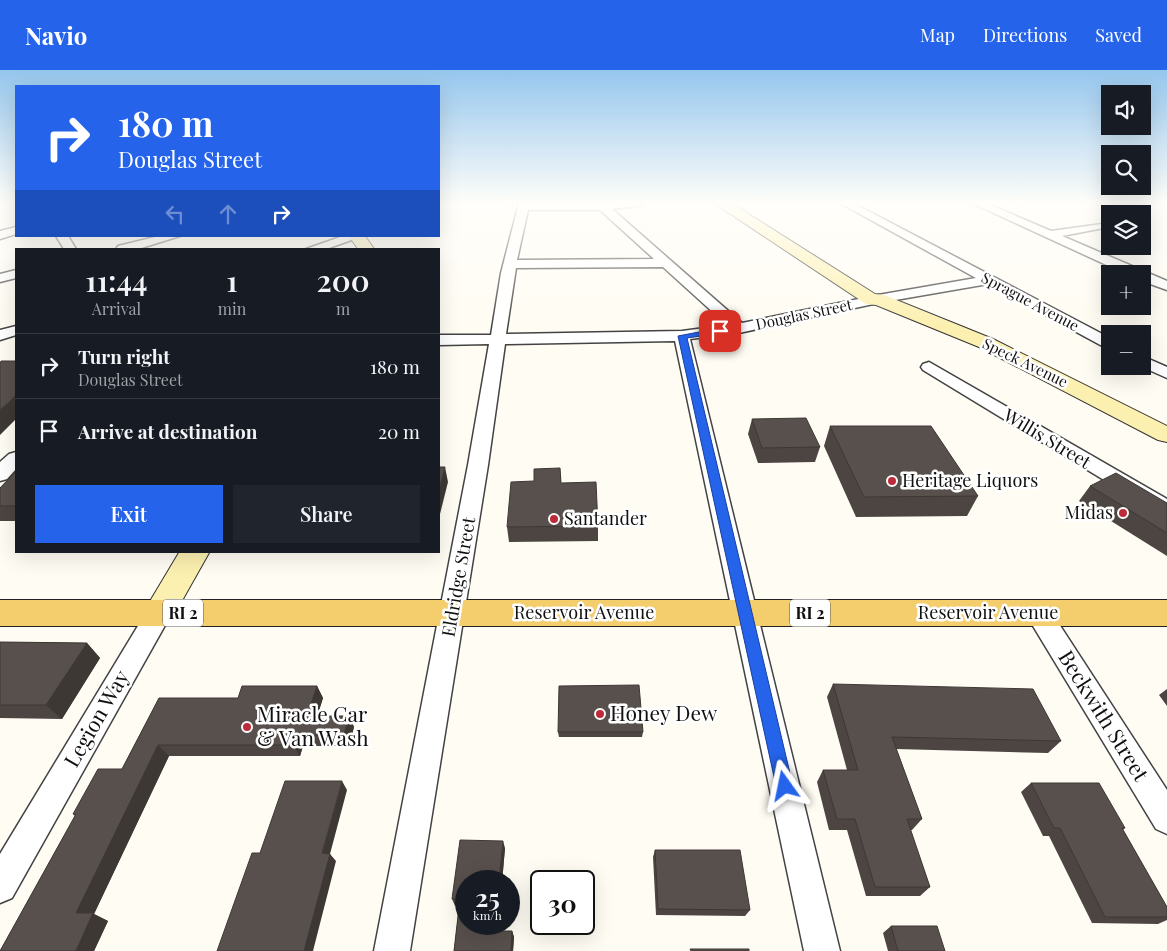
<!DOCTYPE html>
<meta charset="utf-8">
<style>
body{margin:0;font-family:"Playfair Display",serif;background:#20242c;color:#f1f3f6;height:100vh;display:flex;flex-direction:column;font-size:19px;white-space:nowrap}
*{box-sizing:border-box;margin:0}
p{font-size:16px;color:#9ea1a6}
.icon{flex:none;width:28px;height:28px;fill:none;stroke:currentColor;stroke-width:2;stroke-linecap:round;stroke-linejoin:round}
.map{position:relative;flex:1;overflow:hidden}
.drawer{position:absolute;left:15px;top:178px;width:425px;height:305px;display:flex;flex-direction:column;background:#171b24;border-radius:0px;box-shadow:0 5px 20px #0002}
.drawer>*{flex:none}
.hud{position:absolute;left:15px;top:15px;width:425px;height:152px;border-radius:0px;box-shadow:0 5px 20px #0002;background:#2563eb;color:#fff;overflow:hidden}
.controls{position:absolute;left:1101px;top:15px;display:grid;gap:10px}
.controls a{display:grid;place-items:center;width:50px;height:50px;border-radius:0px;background:#171b24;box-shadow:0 5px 20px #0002;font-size:25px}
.speed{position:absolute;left:455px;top:800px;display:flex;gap:10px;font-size:25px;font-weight:700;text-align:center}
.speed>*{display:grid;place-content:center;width:65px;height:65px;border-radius:50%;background:#171b24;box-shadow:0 5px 20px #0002;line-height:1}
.speed small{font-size:12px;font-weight:400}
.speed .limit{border:2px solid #111;border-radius:8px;background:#fff;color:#111}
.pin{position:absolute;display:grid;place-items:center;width:42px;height:42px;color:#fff;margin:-21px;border-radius:10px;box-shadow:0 2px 8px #0006}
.me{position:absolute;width:55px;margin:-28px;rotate:348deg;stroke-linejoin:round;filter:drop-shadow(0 0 4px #0008)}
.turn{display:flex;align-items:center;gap:18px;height:105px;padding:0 20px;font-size:22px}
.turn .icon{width:65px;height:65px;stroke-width:2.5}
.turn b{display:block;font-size:35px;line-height:42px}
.lanes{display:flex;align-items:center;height:48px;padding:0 20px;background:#0003;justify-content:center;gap:25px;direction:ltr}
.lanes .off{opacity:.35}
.eta{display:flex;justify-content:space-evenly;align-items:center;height:85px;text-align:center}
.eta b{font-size:30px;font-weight:600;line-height:35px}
.primary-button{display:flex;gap:10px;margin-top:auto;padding:10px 20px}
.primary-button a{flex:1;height:58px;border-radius:0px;background:#2563eb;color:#fff;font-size:20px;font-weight:600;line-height:58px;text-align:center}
.primary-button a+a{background:#20242c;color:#f1f3f6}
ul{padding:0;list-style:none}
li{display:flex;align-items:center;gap:15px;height:65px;padding:0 20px;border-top:1px solid #363941}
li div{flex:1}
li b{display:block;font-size:19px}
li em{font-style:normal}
header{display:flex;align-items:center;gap:30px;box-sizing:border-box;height:70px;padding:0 25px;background:#2563eb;color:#fff}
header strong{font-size:24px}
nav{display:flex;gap:28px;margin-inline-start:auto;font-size:18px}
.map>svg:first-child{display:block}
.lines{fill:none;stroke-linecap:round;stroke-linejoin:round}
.street-casing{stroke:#434343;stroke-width:3}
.secondary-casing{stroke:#323232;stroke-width:2}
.primary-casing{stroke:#212121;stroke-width:2}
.street{fill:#fff;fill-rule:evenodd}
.secondary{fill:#fcf0b0;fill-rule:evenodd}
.primary{fill:#f4cd6d;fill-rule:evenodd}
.wall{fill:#4c4541}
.shaded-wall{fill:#3e3835}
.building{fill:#58504c;stroke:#3e3835}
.route{fill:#2563eb;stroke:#184099}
.poi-dot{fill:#bc2b39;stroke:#fff;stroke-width:2}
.labels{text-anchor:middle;stroke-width:5;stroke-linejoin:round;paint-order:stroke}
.far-street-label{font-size:15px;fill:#101010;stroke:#fff}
.shield{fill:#fff;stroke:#585858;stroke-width:1}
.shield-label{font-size:16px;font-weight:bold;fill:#101010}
.street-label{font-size:18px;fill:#101010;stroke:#fff}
.poi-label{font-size:18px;fill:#101010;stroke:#fff;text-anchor:start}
.near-poi-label{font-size:21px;fill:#101010;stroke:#fff;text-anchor:start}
.near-street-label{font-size:21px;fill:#101010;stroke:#fff}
</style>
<header>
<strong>Navio</strong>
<nav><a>Map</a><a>Directions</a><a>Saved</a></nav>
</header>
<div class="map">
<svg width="1167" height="881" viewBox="0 0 1167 881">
<rect width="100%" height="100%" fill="#fffcf3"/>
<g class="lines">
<defs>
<path id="street" d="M519,133H643L638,136L612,139L742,253L878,225L976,208L840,133H853L1110,268V279L1104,277L988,214L878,233L739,263L690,269L840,881H804L675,271L505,274L488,395L410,881H374L468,395L489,274L439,275V265H491L501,203ZM528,140H600L654,189L517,190ZM663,197L727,255L682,261L506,264L516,198Z
M972,133H986L1051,161L1109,153V157L1062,166L1167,211V220L1142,211V204H1126Z
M16,157V164L0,169V161Z
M56,166H68L76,179H64Z
M159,166H180L138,179H116L118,176Z
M343,166H363L326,179H306Z
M16,200V208L0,212V204Z
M16,256V265L0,270V260Z
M1142,286L1167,297V308L1140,296H1142Z
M929,292L1167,429V446L1160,444L923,300L921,297L923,294Z
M16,382V399L7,409L0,411V392L9,384Z
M159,533L168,536L171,543L168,550L12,828L0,833V784L150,536Z
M1039,534L1048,537L1167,720V764L1156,759L1030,551L1027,544L1030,537Z"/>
<path id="secondary" d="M714,133H731L875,224L884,225L993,269L1167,356V372L1158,370L979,277L876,235L866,234Z
M349,166H365L374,179H358Z
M180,481H210L170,552L159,556L148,552L143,543Z"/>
<path id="primary" d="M0,530H1167V556H0Z"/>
</defs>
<use href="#street" class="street-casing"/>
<use href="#secondary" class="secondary-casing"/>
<use href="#primary" class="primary-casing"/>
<use href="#street" class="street"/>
<use href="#secondary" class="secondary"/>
<use href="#primary" class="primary"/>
</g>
<path class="wall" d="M752,349L820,377L815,392L758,393L748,364Z
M830,356L978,426L967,446L856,447L824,376Z
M560,398L561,413L598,456V471L509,472L507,457L534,411Z
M16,401V451H0V418Z
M1090,416L1167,433V486L1079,431Z
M0,572L87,573L100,588L62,649L0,648Z
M833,614L1061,671L1048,683L896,679L922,749L912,760H910L930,817L920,826H866L847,760H829L817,712L823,700H847L827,627Z
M317,616L323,628L317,646H349L354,657L349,676H303L300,686H169L94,844L108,851L94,881H0L75,746L73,744L122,699L159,628H238Z
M1167,619V636L1159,625Z
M558,662H643L642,667H559Z
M1031,713L1125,758L1123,760L1167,837V850L1158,854L1092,853L1049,766H1043L1021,722Z
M505,778L498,861H512L514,867L513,881H454L459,836H455L452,829Z
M655,780L750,840L745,846L656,845L653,787Z
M891,856L945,881H888L883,863Z"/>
<path class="shaded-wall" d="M16,325V349L0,365V340Z
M445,397L448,412L439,448V420Z
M87,573L100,588L62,649L46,635Z
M317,616L323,628L314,657L307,646Z
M349,646L354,657L349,676L344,665Z
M296,665L303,676L300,686L293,675Z
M158,675L169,686L94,844L108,851L94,881H76V843Z
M342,711L347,720L330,784L336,791L313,881H304L322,783Z
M503,771L505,778L502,811H499Z
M496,854H498L497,867L495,861Z
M512,861L514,867L513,881H511Z"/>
<path class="building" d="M1,291H16V325L0,340V293Z
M806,348L820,377L762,378L752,349Z
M830,356H931L978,426L864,427Z
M439,397H445L439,420Z
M560,398L561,413L596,412L598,456L507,457L511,412L534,411V399Z
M16,401V436H0V418Z
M1116,403L1167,433V463L1090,416Z
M0,572L87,573L46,635H0Z
M833,614L1033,619L1061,671L892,667L922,749H907L930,817H875L855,749H837L823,700H858Z
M639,615L643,662H558L559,616Z
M242,616H317L307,646H349L344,665H296L293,675H158L76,843H93L76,881H0L76,744H73L98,699H122L159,628H238Z
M285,711H342L322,783L330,784L304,881H217L252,783H260Z
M1031,713H1099L1125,758H1122L1167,837V847H1105L1060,758H1054Z
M460,770L503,771L499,811H466V854H496L495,861H512L511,881H454L460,829H452Z
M655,780H740L750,840L658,839Z
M891,856H937L945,881H898Z
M690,879H749V881H691Z"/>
<linearGradient id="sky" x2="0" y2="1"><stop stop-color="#95c6ed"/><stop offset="0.52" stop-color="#fffefa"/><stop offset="1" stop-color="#fffefa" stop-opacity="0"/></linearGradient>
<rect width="1167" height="256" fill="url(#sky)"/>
<path class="route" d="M720,258L723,259V263L687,268L793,716L790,722L785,724L779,722L776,716L678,266Z"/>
<g class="poi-dot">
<circle cx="892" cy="411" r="5"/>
<circle cx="1123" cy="443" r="5"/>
<circle cx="554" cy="449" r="5"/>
<circle cx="600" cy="644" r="5"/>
<circle cx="247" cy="657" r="5"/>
</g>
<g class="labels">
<g class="far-street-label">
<text transform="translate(1030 232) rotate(28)" y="5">Sprague Avenue</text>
<text transform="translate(804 245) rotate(-12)" y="5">Douglas Street</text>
<text transform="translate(1025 293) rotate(26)" y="5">Speck Avenue</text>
</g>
<g class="shield">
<rect x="163" y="529.5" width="40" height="27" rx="4"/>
<rect x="790" y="529.5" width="40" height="27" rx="4"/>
</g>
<g class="shield-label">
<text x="183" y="549">RI 2</text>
<text x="810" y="549">RI 2</text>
</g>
<g class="street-label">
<text transform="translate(1047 369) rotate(31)" y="6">Willis Street</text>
<text transform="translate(459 507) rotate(-80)" y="6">Eldridge Street</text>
<text x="584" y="549">Reservoir Avenue</text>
<text x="988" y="549">Reservoir Avenue</text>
</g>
<g class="poi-label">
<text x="902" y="417">Heritage Liquors</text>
<text x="1113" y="449" text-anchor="end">Midas</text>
<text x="564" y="455">Santander</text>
</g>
<g class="near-poi-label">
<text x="610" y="651">Honey Dew</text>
<text x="257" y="652">Miracle Car<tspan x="257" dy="24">&amp; Van Wash</tspan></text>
</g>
<g class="near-street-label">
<text transform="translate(1103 646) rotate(58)" y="7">Beckwith Street</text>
<text transform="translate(97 649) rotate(-60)" y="7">Legion Way</text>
</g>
</g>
</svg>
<div class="controls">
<a><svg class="icon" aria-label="sound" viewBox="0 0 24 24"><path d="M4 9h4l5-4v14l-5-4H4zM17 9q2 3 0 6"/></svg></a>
<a><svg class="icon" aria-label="search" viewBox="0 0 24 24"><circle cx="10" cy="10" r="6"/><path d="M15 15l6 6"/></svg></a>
<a><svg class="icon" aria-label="layers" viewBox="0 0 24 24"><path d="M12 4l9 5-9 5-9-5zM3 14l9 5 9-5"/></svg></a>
<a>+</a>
<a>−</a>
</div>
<div class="speed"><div>25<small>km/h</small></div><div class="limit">30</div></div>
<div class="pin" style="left:720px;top:261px;background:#d93025"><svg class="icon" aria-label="arrive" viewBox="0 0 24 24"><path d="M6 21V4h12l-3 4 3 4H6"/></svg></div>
<svg class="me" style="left:785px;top:716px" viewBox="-20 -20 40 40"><path d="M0-17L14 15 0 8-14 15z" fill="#2563eb" stroke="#fff" stroke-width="4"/></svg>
<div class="hud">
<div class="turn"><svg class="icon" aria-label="right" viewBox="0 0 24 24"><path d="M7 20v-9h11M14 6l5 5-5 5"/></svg><div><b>180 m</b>Douglas Street</div></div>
<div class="lanes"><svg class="icon off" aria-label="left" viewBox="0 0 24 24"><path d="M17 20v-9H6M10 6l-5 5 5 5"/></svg><svg class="icon off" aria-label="ahead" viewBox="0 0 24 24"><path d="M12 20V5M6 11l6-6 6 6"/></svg><svg class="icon" aria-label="right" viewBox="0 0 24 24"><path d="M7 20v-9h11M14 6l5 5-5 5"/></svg></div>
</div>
<section class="drawer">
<div class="eta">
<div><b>11:44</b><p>Arrival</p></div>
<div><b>1</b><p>min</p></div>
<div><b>200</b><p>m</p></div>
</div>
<ul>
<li><svg class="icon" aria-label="right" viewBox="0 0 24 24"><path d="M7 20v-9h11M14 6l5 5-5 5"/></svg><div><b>Turn right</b><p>Douglas Street</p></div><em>180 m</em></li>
<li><svg class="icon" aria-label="arrive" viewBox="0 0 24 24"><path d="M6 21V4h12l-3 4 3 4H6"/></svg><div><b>Arrive at destination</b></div><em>20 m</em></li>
</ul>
<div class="primary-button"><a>Exit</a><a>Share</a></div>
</section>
</div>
